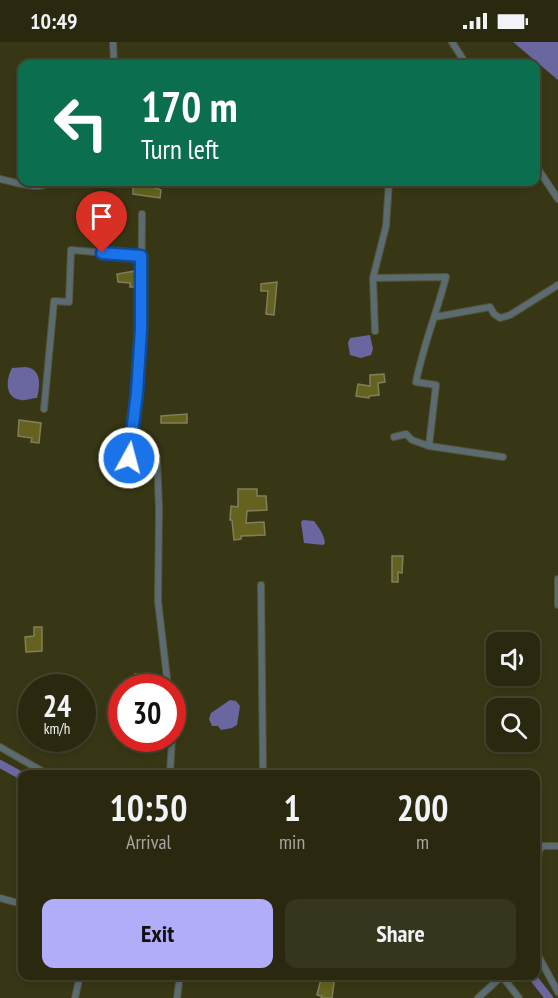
<!DOCTYPE html>
<style>
body{margin:0;font-family:"PT Sans Narrow",sans-serif;background:#36351e;color:#f1f3f6;height:100vh;display:flex;flex-direction:column;font-size:22px;white-space:nowrap}
*{box-sizing:border-box;margin:0}
p{font-size:20px;color:#a5a69f}
.icon{flex:none;width:33px;height:33px;fill:none;stroke:currentColor;stroke-width:2;stroke-linecap:round;stroke-linejoin:round}
.map{position:relative;flex:1;overflow:hidden}
.panel{position:absolute;left:18px;top:728px;width:522px;height:210px;display:flex;flex-direction:column;background:#2a2910;border-radius:12px;box-shadow:0 3px 9px #0003,0 0 0 2px #464530}
.panel>*{flex:none}
.top-card{position:absolute;left:18px;top:18px;width:522px;height:126px;border-radius:12px;box-shadow:0 3px 9px #0003,0 0 0 2px #464530;background:#0b6e4f;color:#fff;overflow:hidden}
.fabs{position:absolute;left:486px;top:590px;display:grid;gap:12px}
.fabs a{display:grid;place-items:center;width:54px;height:54px;border-radius:12px;background:#2a2910;box-shadow:0 3px 9px #0003,0 0 0 2px #464530;font-size:30px}
.speed{position:absolute;left:18px;top:632px;display:flex;gap:12px;font-size:30px;font-weight:700;text-align:center}
.speed>*{display:grid;place-content:center;width:78px;height:78px;border-radius:50%;background:#2a2910;box-shadow:0 3px 9px #0003,0 0 0 2px #464530;line-height:1}
.speed small{font-size:15px;font-weight:400}
.speed .limit{border:9px solid #d22;background:#fff;color:#111}
.pin{position:absolute;display:grid;place-items:center;width:51px;height:51px;color:#fff;margin:-62px -26px;border-radius:50% 50% 50% 0;rotate:-45deg;box-shadow:0 0 6px #0007}
.pin .icon{rotate:45deg}
.me{position:absolute;width:66px;margin:-33px;rotate:7deg;stroke-linejoin:round;filter:drop-shadow(0 0 4px #0008)}
.turn{display:flex;align-items:center;gap:21px;height:126px;padding:0 24px;font-size:27px}
.turn .icon{width:78px;height:78px;stroke-width:2.5}
.turn b{display:block;font-size:42px;line-height:51px}
.eta{display:flex;justify-content:space-evenly;align-items:center;height:102px;text-align:center}
.eta b{font-size:36px;font-weight:700;line-height:42px}
.cta{display:flex;gap:12px;margin-top:auto;padding:12px 24px}
.cta a{flex:1;height:69px;border-radius:12px;background:#b2adf9;color:#111;font-size:24px;font-weight:700;line-height:69px;text-align:center}
.cta a+a{background:#36351e;color:#f1f3f6}
.status{display:flex;justify-content:space-between;align-items:center;height:42px;padding:0 30px;background:#2a2910;direction:ltr}
.status svg{height:16px;fill:currentColor}
.map>svg:first-child{display:block}
.water{fill:#6a669f}
.lines{fill:none;stroke-linecap:round;stroke-linejoin:round}
.canal{stroke:#6a669f;stroke-width:8}
.building{fill:#65621f;stroke:#807f5b;stroke-width:1.5}
.minor-casing{stroke:#555434;stroke-width:8}
.minor{stroke:#5a6b72;stroke-width:6}
.route-casing{stroke:#114b97;stroke-width:15}
.route{stroke:#1a73e8;stroke-width:10}
</style>
<div class="status"><b>10:49</b><svg viewBox="0 0 49 12"><path d="M0 12V9h3v3zM5 12V6h3v6zM10 12V3h3v9zM15 12V0h3v12zM26 1h20v11H26zM47 4h2v5h-2z"/></svg></div>
<div class="map">
<svg width="558" height="956" viewBox="0 0 558 956">
<rect width="100%" height="100%" fill="#383715"/>
<path class="water" d="M513,0H558V38Z
M370,293L373,307L371,313L361,316L350,313L348,301L350,296Z
M26,325C42,327 40,344 37,356C32,356 26,359 21,358C4,356 6,337 12,326Z
M303,478L314,479C319,486 324,492 325,501L323,503L304,501L301,480Z
M230,658L236,659L240,664L237,683L232,686L221,688L218,684H212L209,677L211,671Z"/>
<g class="lines">
<path class="canal" d="M0,722L22,734
M531,933L549,956"/>
</g>
<path class="building" d="M150,144L161,148L160,156L133,152V145Z
M135,229L136,245H130V241L118,240L117,232Z
M277,240L274,273L266,272L268,249H261V242Z
M384,332L385,340L378,341L379,353L369,354V356L356,354L358,342L370,344V333Z
M187,372V381H161V374Z
M19,378L41,381L39,401L31,400L32,396L18,394Z
M238,447H257V454H266L267,468L247,469L246,481L264,480L265,493L241,494V497L234,498L232,478H230L231,464L238,465Z
M392,514H403L402,531L398,530V540H392Z
M34,585H42V609L26,610L25,595L34,594Z
M135,632H149L148,645H134Z
M322,933H335L332,956H321L322,954L317,953Z"/>
<g class="lines">
<defs>
<path id="minor" d="M113,0L114,22
M452,0L466,22
M536,124L558,157
M0,137C15,140 38,149 50,140
M142,172L141,288L137,350L129,416L157,415L159,467L158,559L168,645
M373,236L386,184L389,140
M435,275L490,265L494,272L500,276L510,273L558,243
M375,289L373,236L446,235C437,270 423,304 416,340L436,343L429,404
M44,367L54,259L69,260L71,208L141,214
M394,395L406,392L412,398L429,404L503,415
M558,537V563
M261,543L263,732
M172,681V693
M0,705L47,732
M170,732L172,696
M536,832L539,808L543,804H558
M0,856L22,862
M536,910L558,950
M75,956L80,933
M177,956L180,933
M478,956L502,934L519,956"/>
</defs>
<use href="#minor" class="minor-casing"/>
<use href="#minor" class="minor"/>
</g>
<g class="lines">
<defs>
<path id="route" d="M102,211L141,214V288L137,350L129,416"/>
</defs>
<use href="#route" class="route-casing"/>
<use href="#route" class="route"/>
</g>
</svg>
<div class="fabs">
<a><svg class="icon" aria-label="sound" viewBox="0 0 24 24"><path d="M4 9h4l5-4v14l-5-4H4zM17 9q2 3 0 6"/></svg></a>
<a><svg class="icon" aria-label="search" viewBox="0 0 24 24"><circle cx="10" cy="10" r="6"/><path d="M15 15l6 6"/></svg></a>
</div>
<div class="speed"><div>24<small>km/h</small></div><div class="limit">30</div></div>
<div class="pin" style="left:102px;top:211px;background:#d93025"><svg class="icon" aria-label="arrive" viewBox="0 0 24 24"><path d="M6 21V4h12l-3 4 3 4H6"/></svg></div>
<svg class="me" style="left:129px;top:416px" viewBox="-20 -20 40 40"><circle r="17" fill="#1a73e8" stroke="#fff" stroke-width="3"/><path d="M0-11L8 9 0 5-8 9z" fill="#fff"/></svg>
<div class="top-card">
<div class="turn"><svg class="icon" aria-label="left" viewBox="0 0 24 24"><path d="M17 20v-9H6M10 6l-5 5 5 5"/></svg><div><b>170 m</b>Turn left</div></div>
</div>
<section class="panel">
<div class="eta">
<div><b>10:50</b><p>Arrival</p></div>
<div><b>1</b><p>min</p></div>
<div><b>200</b><p>m</p></div>
</div>
<div class="cta"><a>Exit</a><a>Share</a></div>
</section>
</div>
